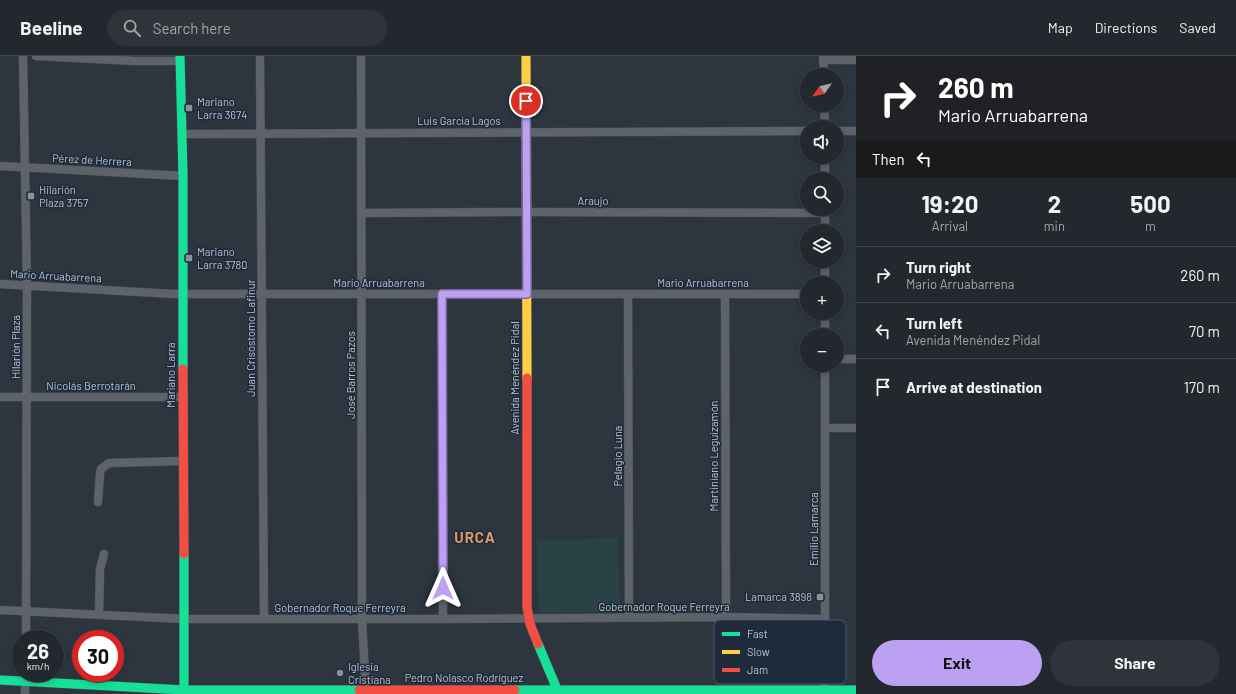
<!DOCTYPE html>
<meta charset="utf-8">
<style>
body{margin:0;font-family:Barlow,sans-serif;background:#2e343a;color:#f1f3f6;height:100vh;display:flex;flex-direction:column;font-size:15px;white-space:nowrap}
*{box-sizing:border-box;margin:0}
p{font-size:13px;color:#a2a6aa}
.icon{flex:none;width:22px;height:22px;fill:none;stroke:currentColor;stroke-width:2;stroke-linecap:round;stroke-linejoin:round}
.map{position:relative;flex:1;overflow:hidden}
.details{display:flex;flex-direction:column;background:#22282e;width:380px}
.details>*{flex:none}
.banner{background:#202124;color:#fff;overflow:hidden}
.needle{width:26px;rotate:236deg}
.tools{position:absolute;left:800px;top:12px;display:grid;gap:8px}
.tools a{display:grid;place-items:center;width:44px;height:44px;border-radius:50%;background:#22282e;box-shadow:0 2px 6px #0003,0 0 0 1px #3f444a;font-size:20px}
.speed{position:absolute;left:12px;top:574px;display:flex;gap:8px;font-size:20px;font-weight:700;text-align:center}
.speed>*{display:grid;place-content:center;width:52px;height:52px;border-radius:50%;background:#22282e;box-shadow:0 2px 6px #0003,0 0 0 1px #3f444a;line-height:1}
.speed small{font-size:10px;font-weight:400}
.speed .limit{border:6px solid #d22;background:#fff;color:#111}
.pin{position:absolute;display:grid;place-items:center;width:34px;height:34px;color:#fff;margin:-17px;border:2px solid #fff;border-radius:50%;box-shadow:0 1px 4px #0007}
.me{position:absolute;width:44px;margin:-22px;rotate:0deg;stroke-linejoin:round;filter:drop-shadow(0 0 3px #0008)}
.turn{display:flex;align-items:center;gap:14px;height:84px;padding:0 16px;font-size:18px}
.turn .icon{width:52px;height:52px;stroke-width:2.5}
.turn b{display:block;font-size:28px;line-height:34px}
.then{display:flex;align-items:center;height:38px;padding:0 16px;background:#0003;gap:8px;font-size:15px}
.eta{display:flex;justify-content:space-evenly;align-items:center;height:68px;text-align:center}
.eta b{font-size:24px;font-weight:700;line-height:28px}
.cta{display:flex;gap:8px;margin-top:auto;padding:8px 16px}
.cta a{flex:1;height:46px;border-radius:24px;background:#bca0f2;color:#111;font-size:16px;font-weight:700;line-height:46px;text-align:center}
.cta a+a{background:#2e343a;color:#f1f3f6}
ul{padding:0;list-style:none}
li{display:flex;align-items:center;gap:12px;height:56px;padding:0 16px;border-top:1px solid #3f444a}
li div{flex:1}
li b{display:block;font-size:15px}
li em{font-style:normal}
header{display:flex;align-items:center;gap:24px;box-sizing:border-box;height:56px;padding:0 20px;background:#22282e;border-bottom:1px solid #3f444a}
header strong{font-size:19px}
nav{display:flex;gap:22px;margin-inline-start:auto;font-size:14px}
.search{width:280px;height:36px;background:#2e343a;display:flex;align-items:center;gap:10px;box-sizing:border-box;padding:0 14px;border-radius:22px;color:#a2a6aa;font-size:15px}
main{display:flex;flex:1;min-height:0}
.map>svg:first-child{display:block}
.green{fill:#294246}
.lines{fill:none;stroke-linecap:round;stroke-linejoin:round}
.street-casing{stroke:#4c5158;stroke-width:9}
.fast-casing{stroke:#4c5158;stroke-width:10}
.slow-casing{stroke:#4c5158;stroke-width:10}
.jam-casing{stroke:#4c5158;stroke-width:10}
.street{stroke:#5e636b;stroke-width:8}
.fast{stroke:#16e098;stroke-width:9}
.slow{stroke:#ffcf43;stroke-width:9}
.jam{stroke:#f24e42;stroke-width:9}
.route-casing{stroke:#7a689d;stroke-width:10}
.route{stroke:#bca0f2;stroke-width:7}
.poi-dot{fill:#87909c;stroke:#1f2b3b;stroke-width:1.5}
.labels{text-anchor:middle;stroke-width:3;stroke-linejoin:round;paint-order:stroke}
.poi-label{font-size:11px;fill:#b8c1ce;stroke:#1f2b3b;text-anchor:start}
.street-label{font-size:11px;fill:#b8c1ce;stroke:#1f2b3b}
.district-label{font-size:15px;font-weight:bold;letter-spacing:1px;fill:#df9663;stroke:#1f2b3b}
.key{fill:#1f2b3b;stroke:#4d5867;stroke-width:1}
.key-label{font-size:11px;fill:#b8c1ce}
</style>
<header>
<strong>Beeline</strong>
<div class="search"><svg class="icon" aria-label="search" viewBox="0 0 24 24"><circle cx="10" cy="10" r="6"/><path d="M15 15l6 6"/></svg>Search here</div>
<nav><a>Map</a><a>Directions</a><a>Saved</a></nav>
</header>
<main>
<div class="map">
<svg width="856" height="638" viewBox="0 0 856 638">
<rect width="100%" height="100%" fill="#2d353e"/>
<path class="green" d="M618,482L620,556L539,557L537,484Z"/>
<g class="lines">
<defs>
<path id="street" d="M23,0L27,229L26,583
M36,0L135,5H180
M260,0L264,563
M361,0L362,563L366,637
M823,0L824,19
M823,4H856
M824,49L825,70
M837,75H856
M183,78L807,75
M0,110L183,120
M825,123V101
M825,153V175
M361,157L527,156L825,157
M825,205V227
M0,228L174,238H807
M442,238L443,563
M628,238L629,562
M725,238L726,561
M825,279V257
M837,303H856
M825,309V638
M0,341H183
M825,372H856
M98,446L100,417L101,413L109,407L183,405
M0,554L185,563H443L726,561L825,563
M99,558L100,513L104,498
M25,638V617"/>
<path id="fast" d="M180,0L183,120V313
M538,588L559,638
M0,624L184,634H359
M515,634H856
M184,638V498"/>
<path id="slow" d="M526,0L527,322"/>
<path id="jam" d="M183,313L184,498
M527,322V551L530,568L538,588
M359,634H515"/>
</defs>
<use href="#street" class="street-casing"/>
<use href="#fast" class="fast-casing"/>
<use href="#slow" class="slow-casing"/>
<use href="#jam" class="jam-casing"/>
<use href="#street" class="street"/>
<use href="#fast" class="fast"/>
<use href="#slow" class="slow"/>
<use href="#jam" class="jam"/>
</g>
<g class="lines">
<defs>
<path id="route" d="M443,532L442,238H527L526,45"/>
</defs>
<use href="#route" class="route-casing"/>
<use href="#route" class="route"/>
</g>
<g class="poi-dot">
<rect x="185" y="48" width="8" height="8" rx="2"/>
<rect x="27" y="136" width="8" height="8" rx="2"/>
<rect x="185" y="198" width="8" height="8" rx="2"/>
<rect x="816" y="537" width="8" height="8" rx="2"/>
<circle cx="340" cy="617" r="4"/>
</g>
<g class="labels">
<g class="poi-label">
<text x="197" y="50">Mariano<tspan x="197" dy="13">Larra 3674</tspan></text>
<text x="39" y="138">Hilarión<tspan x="39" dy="13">Plaza 3757</tspan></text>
<text x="197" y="200">Mariano<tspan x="197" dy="13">Larra 3780</tspan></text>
<text x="812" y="545" text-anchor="end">Lamarca 3898</text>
<text x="348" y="615">Iglesia<tspan x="348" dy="13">Cristiana</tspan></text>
</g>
<g class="street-label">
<text x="459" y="69">Luis García Lagos</text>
<text transform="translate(92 104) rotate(3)" y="4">Pérez de Herrera</text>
<text x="593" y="149">Araujo</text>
<text transform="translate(56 220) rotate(3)" y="4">Mario Arruabarrena</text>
<text x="379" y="231">Mario Arruabarrena</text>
<text x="703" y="231">Mario Arruabarrena</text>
<text transform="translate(251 282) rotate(-90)" y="4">Juan Crisóstomo Lafinur</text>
<text transform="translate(16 291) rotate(-90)" y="4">Hilarión Plaza</text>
<text transform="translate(171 319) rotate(-90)" y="4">Mariano Larra</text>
<text transform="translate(351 319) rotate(-90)" y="4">José Barros Pazos</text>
<text transform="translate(515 322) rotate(-90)" y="4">Avenida Menéndez Pidal</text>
<text x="91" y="334">Nicolás Berrotarán</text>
<text transform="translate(618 400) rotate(-90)" y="4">Pelagio Luna</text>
<text transform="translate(714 400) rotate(-90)" y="4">Martiniano Leguizamón</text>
<text transform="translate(814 473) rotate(-90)" y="4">Emilio Lamarca</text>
<text x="664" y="555">Gobernador Roque Ferreyra</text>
<text x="340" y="556">Gobernador Roque Ferreyra</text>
<text x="464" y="626">Pedro Nolasco Rodríguez</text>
</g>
<g class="district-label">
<text x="475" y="487">URCA</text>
</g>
</g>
<rect x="714" y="564" width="132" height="64" rx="6" class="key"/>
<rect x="722" y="576" width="18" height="4" fill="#16e098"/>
<rect x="722" y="594" width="18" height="4" fill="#ffcf43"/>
<rect x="722" y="612" width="18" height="4" fill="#f24e42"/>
<g class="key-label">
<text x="747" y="582">Fast</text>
<text x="747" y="600">Slow</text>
<text x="747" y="618">Jam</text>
</g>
</svg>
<div class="tools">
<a><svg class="needle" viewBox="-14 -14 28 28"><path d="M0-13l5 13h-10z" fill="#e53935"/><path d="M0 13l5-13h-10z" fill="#a2a6aa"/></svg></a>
<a><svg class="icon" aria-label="sound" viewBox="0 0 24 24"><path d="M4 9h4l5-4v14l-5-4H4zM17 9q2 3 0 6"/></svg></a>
<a><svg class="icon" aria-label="search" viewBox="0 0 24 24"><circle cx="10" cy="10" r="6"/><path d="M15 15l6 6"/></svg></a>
<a><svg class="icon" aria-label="layers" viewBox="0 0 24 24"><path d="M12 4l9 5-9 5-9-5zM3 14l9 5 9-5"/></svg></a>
<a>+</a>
<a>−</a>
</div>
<div class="speed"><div>26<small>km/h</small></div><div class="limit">30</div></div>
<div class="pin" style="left:526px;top:45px;background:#d93025"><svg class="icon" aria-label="arrive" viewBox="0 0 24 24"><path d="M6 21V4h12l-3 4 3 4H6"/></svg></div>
<svg class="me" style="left:443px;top:532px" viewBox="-20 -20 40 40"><path d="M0-17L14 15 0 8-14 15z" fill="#bca0f2" stroke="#fff" stroke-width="4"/></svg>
</div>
<section class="details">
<div class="banner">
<div class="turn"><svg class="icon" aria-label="right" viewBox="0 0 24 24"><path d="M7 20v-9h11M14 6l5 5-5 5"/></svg><div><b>260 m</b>Mario Arruabarrena</div></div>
<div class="then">Then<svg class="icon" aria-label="left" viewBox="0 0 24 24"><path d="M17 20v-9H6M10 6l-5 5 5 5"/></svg></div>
</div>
<div class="eta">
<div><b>19:20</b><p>Arrival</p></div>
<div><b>2</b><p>min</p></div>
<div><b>500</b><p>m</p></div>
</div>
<ul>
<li><svg class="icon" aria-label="right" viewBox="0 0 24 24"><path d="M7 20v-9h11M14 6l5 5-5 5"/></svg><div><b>Turn right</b><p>Mario Arruabarrena</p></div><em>260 m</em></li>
<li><svg class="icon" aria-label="left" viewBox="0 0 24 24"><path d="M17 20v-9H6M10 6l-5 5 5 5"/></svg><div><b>Turn left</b><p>Avenida Menéndez Pidal</p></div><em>70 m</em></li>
<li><svg class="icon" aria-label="arrive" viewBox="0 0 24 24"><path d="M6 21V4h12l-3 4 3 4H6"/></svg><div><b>Arrive at destination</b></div><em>170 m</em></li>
</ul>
<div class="cta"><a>Exit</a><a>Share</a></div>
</section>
</main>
